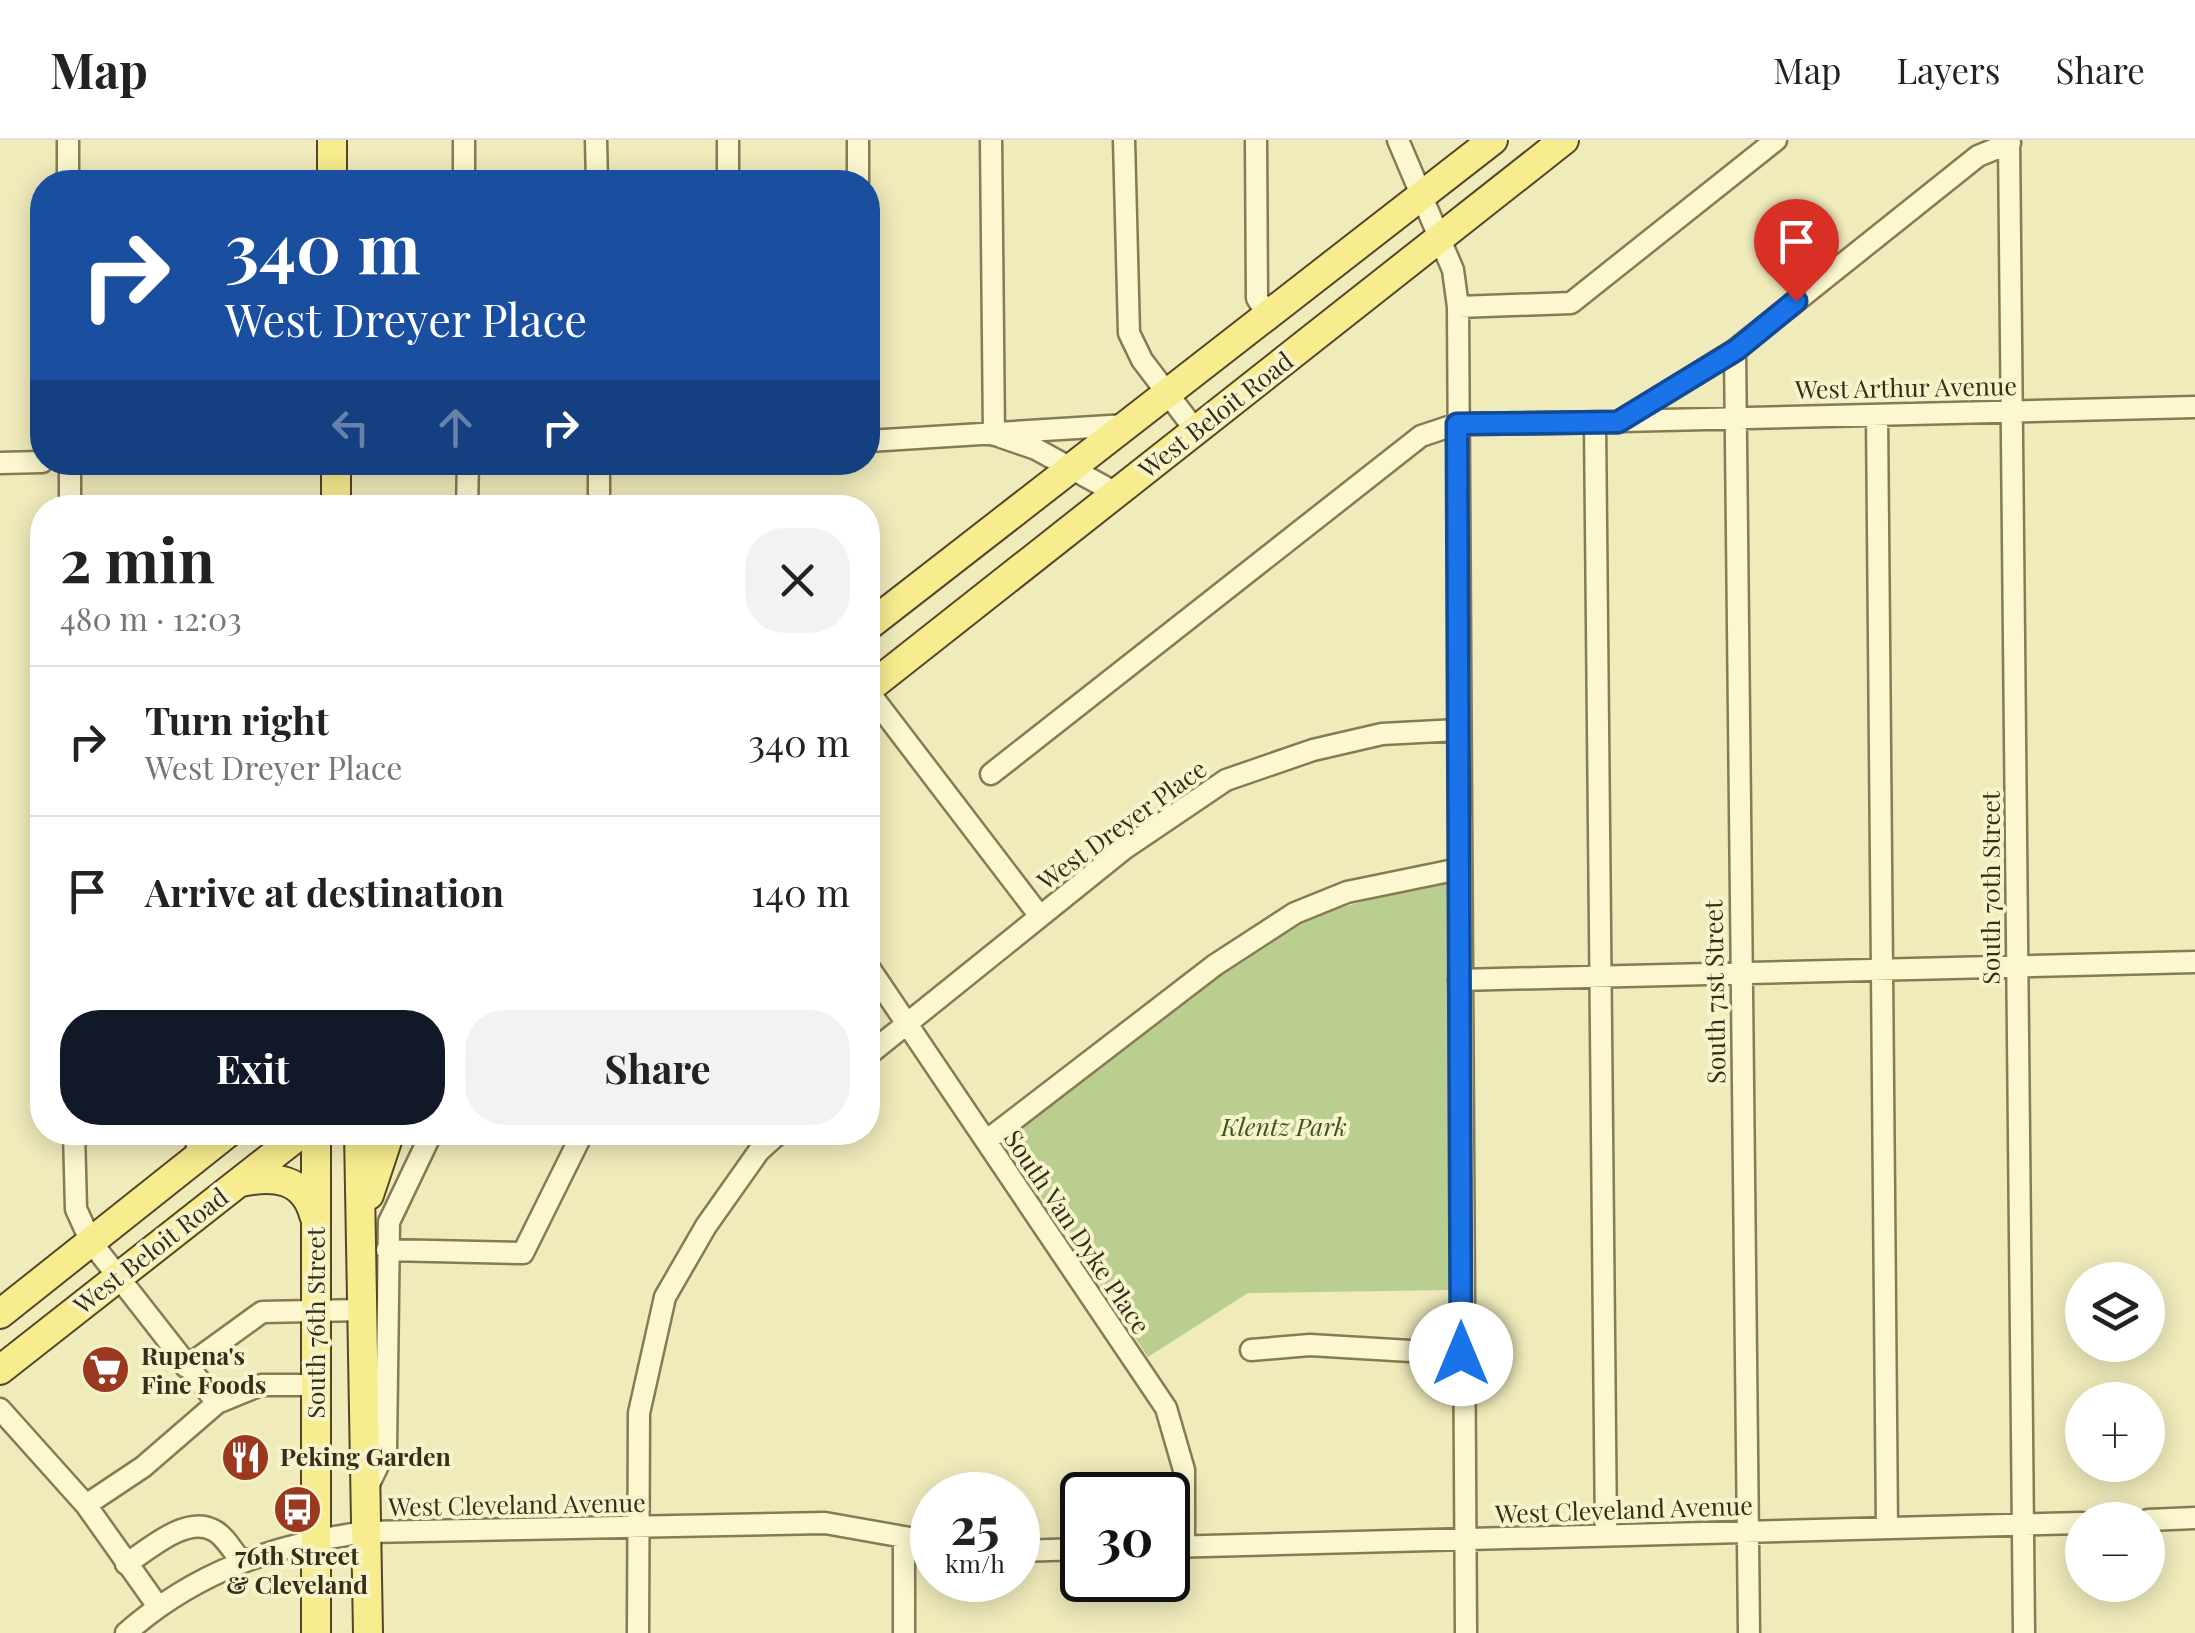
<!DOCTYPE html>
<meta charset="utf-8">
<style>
body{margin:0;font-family:"Playfair Display",serif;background:#f2f2f2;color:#222;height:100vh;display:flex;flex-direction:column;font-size:38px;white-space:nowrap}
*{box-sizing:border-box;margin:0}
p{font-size:32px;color:#767676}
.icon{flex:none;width:55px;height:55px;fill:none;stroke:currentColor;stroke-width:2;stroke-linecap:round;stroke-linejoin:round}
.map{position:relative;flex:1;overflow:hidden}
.drawer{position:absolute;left:30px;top:355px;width:850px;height:650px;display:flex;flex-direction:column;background:#fff;border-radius:40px;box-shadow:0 5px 25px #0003}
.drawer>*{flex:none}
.banner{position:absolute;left:30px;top:30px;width:850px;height:305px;border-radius:40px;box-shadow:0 5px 25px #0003;background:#1a4fa0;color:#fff;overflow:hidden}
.controls{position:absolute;left:2065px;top:1122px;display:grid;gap:20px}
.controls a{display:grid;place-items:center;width:100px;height:100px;border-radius:50%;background:#fff;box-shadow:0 5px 25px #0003;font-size:50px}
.speed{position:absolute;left:910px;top:1332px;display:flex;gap:20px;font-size:50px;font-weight:700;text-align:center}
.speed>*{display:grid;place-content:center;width:130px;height:130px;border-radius:50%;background:#fff;box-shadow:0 5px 25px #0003;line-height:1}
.speed small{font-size:25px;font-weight:400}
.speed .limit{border:5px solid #111;border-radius:15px;background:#fff;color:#111}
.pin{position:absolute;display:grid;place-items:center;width:85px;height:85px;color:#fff;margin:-102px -42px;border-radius:50% 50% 50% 0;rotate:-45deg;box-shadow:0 0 10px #0007}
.pin .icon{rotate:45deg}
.me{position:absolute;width:110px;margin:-55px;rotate:0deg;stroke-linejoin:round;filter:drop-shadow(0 0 8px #0008)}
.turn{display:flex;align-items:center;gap:35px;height:210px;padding:0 30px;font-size:45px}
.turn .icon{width:130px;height:130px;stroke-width:2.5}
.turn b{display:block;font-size:70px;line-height:85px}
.lanes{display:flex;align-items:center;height:95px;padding:0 30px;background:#0003;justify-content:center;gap:50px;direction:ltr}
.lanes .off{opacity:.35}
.round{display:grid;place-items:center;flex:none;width:105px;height:105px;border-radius:40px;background:#f2f2f2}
.head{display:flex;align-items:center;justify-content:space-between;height:170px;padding:0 30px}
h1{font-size:60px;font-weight:700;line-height:75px}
.action{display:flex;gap:20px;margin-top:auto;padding:20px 30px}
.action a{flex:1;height:115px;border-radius:40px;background:#111827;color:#fff;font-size:40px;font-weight:700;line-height:115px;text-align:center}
.action a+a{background:#f2f2f2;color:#222}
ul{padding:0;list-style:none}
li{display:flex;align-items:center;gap:30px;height:150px;padding:0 30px;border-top:2px solid #e0e0e0}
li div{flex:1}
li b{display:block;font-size:38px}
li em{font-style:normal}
header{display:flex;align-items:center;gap:60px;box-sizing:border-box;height:140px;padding:0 50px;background:#fff;border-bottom:2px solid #e0e0e0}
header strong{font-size:48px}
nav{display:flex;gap:55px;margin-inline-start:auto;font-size:35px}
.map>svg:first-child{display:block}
.green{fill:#bace8f}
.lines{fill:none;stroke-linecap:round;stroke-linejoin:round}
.minor-casing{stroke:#887a54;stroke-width:25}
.major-casing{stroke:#554629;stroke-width:32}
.minor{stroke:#fbf7ce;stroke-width:20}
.major{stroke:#f7ec8e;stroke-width:28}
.route-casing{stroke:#114b97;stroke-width:25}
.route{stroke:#1a73e8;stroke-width:18}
.labels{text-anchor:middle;stroke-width:8;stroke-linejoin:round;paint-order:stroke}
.street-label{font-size:25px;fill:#362d1a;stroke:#f7f4cb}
.park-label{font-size:25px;font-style:italic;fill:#3c541f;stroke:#f7f4cb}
.poi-label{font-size:25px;font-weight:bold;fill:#362d1a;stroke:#f7f4cb;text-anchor:start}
</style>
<header>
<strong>Map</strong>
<nav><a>Map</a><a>Layers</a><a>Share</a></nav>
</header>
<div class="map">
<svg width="2195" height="1493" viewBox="0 0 2195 1493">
<rect width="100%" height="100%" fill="#f0ebbb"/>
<path class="green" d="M1447,739L1450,1150L1248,1153L1148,1217L1005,1002L1194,848L1310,776Z"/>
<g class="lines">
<defs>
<path id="minor" d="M68,0V42
M464,0V42
M596,0L597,42
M728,0V42
M858,0V42
M991,0L994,295
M1124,0L1129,193L1142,220L1196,291
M1256,0L1257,158L1267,175
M1398,0L1453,130L1458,167L1466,1493
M2009,0L2024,1493
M1458,167L1571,163L1776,0
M1735,210L1749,1493
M1877,275L1887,1388
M1622,281L2195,267
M1595,283L1606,1395
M1001,297L1036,309L1116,353
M868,301L1126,285
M70,322V368
M599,322V368
M0,323L42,322
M467,368L468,322
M868,551L1039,775
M991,634L1421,296L1457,284L1619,282L1735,210L1978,16L2010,3
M868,826L1166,1268L1184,1330V1407
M1459,840L2195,822
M868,915L1124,709L1226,640L1313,610L1382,594L1458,590
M74,992L76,1069L91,1102L217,1263L261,1245H315
M986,1001L1215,825L1295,773L1347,752L1459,729
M197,1018V992
M387,1110L523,1113L583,992
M1251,1210L1310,1205L1461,1214
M186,1227L262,1172L363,1170
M0,1269L86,1365L143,1327L217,1263
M367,1348L386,1309L389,1082L432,992
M86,1365L157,1465
M2148,1380L2195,1378
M904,1398V1493
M1168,1407L2082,1383
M1018,1411L1082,1409
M126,1424C147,1411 186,1375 213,1390C224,1395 233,1411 240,1420
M126,1493C195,1432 277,1403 368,1392L825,1383L932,1402
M638,1493L639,1273L665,1157L706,1086L759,1011L780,992"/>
<path id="major" d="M332,0V42
M336,322V368
M868,486L1493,0
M868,549L1564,0
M359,992L368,1493
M241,1042C274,1035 304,1038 314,1075
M369,1055L390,992
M0,1174L229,992
M0,1230L303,992
M316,1493V992"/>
</defs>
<use href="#minor" class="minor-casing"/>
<use href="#major" class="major-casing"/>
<use href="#minor" class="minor"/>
<use href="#major" class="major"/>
</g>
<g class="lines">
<defs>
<path id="route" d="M1461,1214L1457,284L1618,282L1736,210L1796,161"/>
</defs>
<use href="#route" class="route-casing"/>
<use href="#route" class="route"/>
</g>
<defs>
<symbol id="supermarket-disc" viewBox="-11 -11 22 22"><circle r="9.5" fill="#9b3820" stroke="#f7f4cb"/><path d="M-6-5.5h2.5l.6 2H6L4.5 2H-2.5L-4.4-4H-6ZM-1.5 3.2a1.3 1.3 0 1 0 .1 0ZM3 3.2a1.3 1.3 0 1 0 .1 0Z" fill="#fff"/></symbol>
<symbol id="restaurant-disc" viewBox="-11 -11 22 22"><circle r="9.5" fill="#9b3820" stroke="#f7f4cb"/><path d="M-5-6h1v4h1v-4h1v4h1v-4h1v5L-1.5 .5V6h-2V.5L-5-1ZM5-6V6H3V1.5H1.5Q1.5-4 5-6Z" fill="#fff"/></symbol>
<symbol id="bus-disc" viewBox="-11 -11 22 22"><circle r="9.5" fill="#9b3820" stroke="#f7f4cb"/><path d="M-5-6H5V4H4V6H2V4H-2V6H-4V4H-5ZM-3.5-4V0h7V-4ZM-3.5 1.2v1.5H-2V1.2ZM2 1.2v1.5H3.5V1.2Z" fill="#fff"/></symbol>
</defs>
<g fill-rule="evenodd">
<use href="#supermarket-disc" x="78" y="1202" width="55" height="55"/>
<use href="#restaurant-disc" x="218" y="1290" width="55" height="55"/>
<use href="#bus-disc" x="270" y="1342" width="55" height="55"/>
</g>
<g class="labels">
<g class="street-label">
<text transform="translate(1906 248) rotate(-1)" y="9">West Arthur Avenue</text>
<text transform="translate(1216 275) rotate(-38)" y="9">West Beloit Road</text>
<text transform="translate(1122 685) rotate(-36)" y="9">West Dreyer Place</text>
<text transform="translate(1991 748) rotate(-90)" y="9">South 70th Street</text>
<text transform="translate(1715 852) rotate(-91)" y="9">South 71st Street</text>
<text transform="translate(1077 1092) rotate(56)" y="9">South Van Dyke Place</text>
<text transform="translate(151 1111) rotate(-38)" y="9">West Beloit Road</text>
<text transform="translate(316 1183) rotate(-90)" y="9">South 76th Street</text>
<text transform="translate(517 1365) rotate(-1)" y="9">West Cleveland Avenue</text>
<text transform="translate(1624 1370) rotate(-2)" y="9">West Cleveland Avenue</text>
</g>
<g class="park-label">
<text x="1284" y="996">Klentz Park</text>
</g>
<g class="poi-label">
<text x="141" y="1225">Rupena's<tspan x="141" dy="29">Fine Foods</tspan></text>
<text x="280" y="1326">Peking Garden</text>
<text x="297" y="1425" text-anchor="middle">76th Street<tspan x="297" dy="29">&amp; Cleveland</tspan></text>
</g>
</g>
</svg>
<div class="controls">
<a><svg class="icon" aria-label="layers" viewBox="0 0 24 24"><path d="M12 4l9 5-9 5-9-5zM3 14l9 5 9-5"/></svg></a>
<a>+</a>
<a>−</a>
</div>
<div class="speed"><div>25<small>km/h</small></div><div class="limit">30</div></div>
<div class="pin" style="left:1796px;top:161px;background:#d93025"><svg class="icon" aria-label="arrive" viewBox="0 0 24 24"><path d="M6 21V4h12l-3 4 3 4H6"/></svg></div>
<svg class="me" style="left:1461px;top:1214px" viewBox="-20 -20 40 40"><circle r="19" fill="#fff"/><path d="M0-13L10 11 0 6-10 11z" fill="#1a73e8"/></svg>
<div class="banner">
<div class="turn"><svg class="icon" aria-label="right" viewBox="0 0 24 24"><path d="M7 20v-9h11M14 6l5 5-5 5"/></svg><div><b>340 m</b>West Dreyer Place</div></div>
<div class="lanes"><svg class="icon off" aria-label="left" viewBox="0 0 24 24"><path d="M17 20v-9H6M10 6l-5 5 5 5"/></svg><svg class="icon off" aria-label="ahead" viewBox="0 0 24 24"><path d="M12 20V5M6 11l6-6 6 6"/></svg><svg class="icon" aria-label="right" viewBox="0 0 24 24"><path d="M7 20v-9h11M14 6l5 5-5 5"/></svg></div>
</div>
<section class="drawer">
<div class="head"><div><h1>2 min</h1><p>480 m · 12:03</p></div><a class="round"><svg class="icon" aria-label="close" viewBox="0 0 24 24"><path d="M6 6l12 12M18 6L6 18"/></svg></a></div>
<ul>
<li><svg class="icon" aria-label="right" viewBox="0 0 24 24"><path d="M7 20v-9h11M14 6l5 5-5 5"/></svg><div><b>Turn right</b><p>West Dreyer Place</p></div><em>340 m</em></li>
<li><svg class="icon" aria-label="arrive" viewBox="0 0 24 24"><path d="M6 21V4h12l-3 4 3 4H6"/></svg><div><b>Arrive at destination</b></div><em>140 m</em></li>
</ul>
<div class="action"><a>Exit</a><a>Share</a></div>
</section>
</div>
